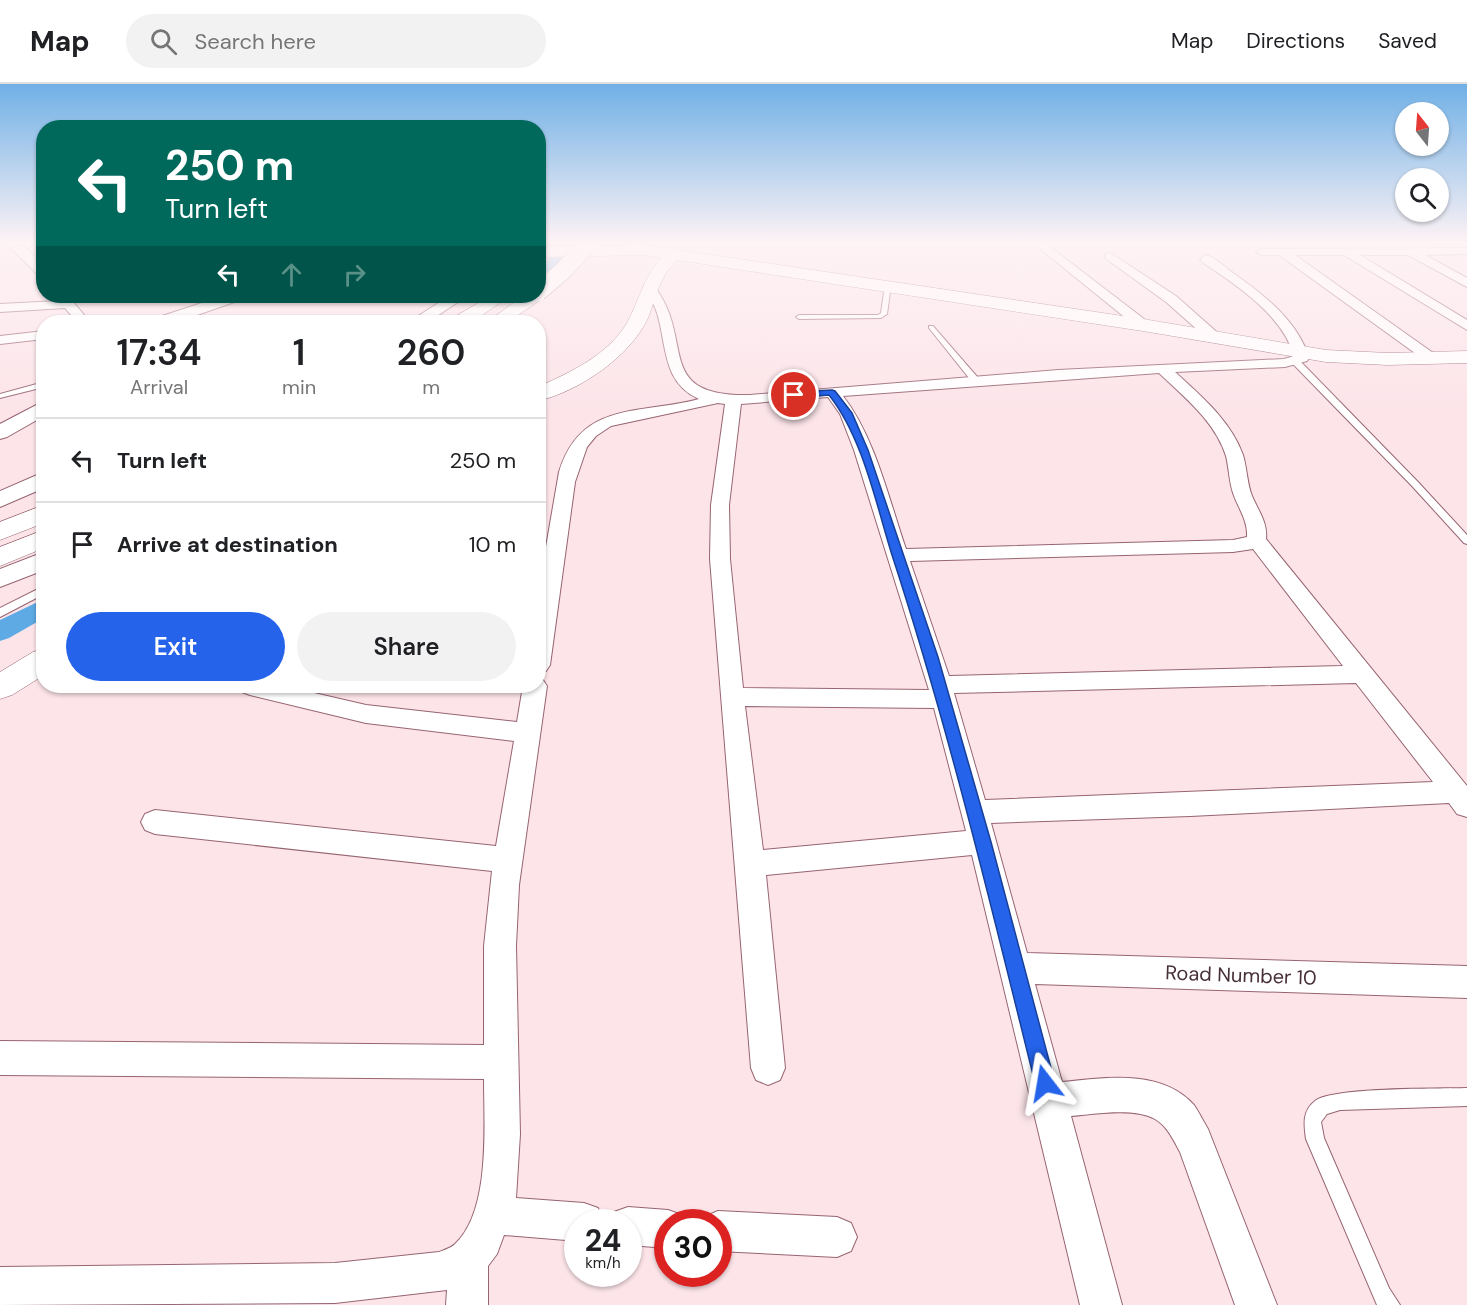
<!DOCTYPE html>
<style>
body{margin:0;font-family:"DM Sans",sans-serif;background:#f2f2f2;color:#202124;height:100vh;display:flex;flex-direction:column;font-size:22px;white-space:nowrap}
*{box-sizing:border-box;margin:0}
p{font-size:20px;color:#757577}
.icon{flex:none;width:33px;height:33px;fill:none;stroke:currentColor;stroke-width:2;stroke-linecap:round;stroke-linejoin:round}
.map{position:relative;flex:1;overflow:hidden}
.panel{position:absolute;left:36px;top:231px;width:510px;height:378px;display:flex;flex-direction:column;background:#fff;border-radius:24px;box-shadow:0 2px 4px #0004}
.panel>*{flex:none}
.top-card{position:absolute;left:36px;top:36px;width:510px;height:183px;border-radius:24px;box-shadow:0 2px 4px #0004;background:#00695c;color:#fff;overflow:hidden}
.needle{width:39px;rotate:343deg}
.tools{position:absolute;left:1395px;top:18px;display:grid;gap:12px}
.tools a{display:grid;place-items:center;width:54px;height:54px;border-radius:50%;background:#fff;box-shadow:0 2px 4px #0004;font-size:30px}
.speed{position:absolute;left:564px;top:1125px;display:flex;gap:12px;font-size:30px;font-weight:700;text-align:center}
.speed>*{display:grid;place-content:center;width:78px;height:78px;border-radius:50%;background:#fff;box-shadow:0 2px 4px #0004;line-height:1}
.speed small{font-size:15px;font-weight:400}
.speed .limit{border:9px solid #d22;background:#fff;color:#111}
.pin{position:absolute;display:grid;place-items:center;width:51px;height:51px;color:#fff;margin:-26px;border:3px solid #fff;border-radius:50%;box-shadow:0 2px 6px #0007}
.me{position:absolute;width:66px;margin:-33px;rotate:346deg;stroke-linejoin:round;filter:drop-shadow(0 0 4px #0008)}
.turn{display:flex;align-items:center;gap:21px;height:126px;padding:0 30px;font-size:27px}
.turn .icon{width:78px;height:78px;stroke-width:2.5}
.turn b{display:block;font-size:42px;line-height:51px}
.lanes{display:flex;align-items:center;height:57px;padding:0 30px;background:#0003;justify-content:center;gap:30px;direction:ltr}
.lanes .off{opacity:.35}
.eta{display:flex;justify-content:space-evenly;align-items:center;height:102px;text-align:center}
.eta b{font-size:36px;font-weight:600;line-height:42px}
.action{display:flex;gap:12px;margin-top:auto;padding:12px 30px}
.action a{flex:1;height:69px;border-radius:36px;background:#2563eb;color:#fff;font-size:24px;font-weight:600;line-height:69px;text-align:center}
.action a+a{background:#f2f2f2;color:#202124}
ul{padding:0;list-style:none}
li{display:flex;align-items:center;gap:18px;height:84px;padding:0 30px;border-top:2px solid #e0e0e0}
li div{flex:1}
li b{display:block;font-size:22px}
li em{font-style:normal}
header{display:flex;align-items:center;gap:36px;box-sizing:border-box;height:84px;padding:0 30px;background:#fff;border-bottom:2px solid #e0e0e0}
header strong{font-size:28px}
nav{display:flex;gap:33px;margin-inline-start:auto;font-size:21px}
.search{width:420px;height:54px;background:#f2f2f2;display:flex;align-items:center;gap:15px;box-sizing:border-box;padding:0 21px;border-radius:33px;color:#757577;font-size:22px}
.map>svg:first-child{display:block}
.built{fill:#f0d4da}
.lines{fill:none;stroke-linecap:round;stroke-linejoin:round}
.canal{fill:#5daae4;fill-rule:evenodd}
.service-casing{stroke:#976471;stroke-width:2}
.minor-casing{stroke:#976471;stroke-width:2}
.tertiary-casing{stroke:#976471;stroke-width:2}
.primary-casing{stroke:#976471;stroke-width:1}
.motorway-casing{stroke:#976471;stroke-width:1}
.service{fill:#fff;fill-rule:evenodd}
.minor{fill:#fff;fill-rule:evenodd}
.tertiary{fill:#fff;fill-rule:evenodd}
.primary{fill:#fff;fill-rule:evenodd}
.motorway{fill:#fff;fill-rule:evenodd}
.motorway-bridge-casing{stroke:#976471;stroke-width:19;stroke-linecap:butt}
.motorway-bridge{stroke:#fff;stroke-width:18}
.route{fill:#2563eb;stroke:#184099;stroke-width:1.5}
.labels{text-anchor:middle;stroke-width:4.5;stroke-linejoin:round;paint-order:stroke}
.near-street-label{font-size:20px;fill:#473036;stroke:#fff}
</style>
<header>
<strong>Map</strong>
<div class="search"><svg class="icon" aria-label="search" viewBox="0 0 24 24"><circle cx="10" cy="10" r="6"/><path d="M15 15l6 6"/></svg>Search here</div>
<nav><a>Map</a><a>Directions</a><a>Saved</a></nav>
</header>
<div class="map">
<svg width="1467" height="1221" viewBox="0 0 1467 1221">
<rect width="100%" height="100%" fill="#fce4e9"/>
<path class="built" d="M1331,159H1395L1415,168H1346Z"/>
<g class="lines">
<path class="canal" d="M561,159H575L543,201L538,202V188Z
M44,515V534L9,554L0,557V536Z"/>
<defs>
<path id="service" d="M887,206L890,208L887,230L881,234L799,235L796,233L799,231H878L881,229L884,208Z
M929,242H933L979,295V299H973L929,244Z
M1293,276H1299L1418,398L1467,451V460L1464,459L1412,402L1293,280Z
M44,298V303L0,314V310Z
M44,502V510L0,533V524Z
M1467,1004V1022L1340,1026L1327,1030L1321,1038L1324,1054L1389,1204L1400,1221H1377L1306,1055C1304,1041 1302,1027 1315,1017C1332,1003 1440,1005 1467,1004Z"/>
<path id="minor" d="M6,159C24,158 32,170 44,182V194L40,193Z
M1033,159H1045L1148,238L1150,241L1148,244H1138Z
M1467,164V170L1425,171L1467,194V203L1408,171H1360L1467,236V246L1344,171H1295L1436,271L1438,274L1436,277H1426L1279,171H1262L1256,168L1262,165Z
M1109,168L1176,212L1219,250L1221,253L1219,256H1209L1166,218L1105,174V170Z
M1206,171C1216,174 1225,183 1233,189C1263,210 1298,237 1309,274L1307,277L1285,283L1175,288C1201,312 1231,337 1243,371C1247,384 1247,399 1252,412C1258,426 1268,439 1266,455L1467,702V733L1457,730L1449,719L1190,732L991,739L1027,869L1467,882V914L1035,900L1062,998C1104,994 1161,984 1194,1021C1199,1028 1203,1037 1208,1045L1277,1221H1235L1180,1068C1173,1055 1167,1042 1155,1035C1135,1023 1093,1030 1071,1032L1122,1221H1080L972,771L766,791L785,984L780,996L768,1001L756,996L751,984L710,475L711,421L725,320L718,319L611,342L596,352L587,363L575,398L550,581L546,587L538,589V509L559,388C581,316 640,331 699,315C662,299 667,261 657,229C654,219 649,212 643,204L645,201H653C697,255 651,313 750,311L1058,286L1284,275L1294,272C1283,231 1235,200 1202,178L1200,175ZM1159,289C1184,313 1215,337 1226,372C1229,384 1229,397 1233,409C1238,424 1248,436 1247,453L1233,456L906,465C889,416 875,353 843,312ZM828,313L840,330L854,366L929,606L743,604L730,475L729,421L741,320ZM1253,465L1343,582L949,592L910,477L1233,468ZM1356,599L1433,698L985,716L954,609ZM745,622L934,624L966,747L763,766Z
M56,212H68L90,238H77L65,224L0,228V220L59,217Z
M44,247V255L0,260V252Z
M538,594L543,596L547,602L519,801L516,862L520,1050L516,1114L584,1119L598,1124L603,1138H578V1157L504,1151L497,1170L488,1182V1221H446L447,1206L335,1219L0,1221V1183L335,1179L439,1168C444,1166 451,1164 455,1160C491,1127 484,1040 484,995L0,991V957L484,961V862L492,787L155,750L145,746L141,738L145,730L155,726L496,762L514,657L366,639L250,611L242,608L238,602H284L366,621L517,638L523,602H538Z
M628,1123L668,1126L682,1131L685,1138H668V1164L628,1161V1138H610L614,1128Z
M718,1127L837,1133L851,1139L857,1153L851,1167L837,1173L718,1167V1138H702L704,1133Z"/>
<path id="tertiary" d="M223,212H245L243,215L177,238H154L156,234Z
M449,212H467L428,238H409Z
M44,317V332L7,353L0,355V340Z
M44,388V404L0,423V407Z
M44,468V486L0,503V485Z"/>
<path id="primary" d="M645,161L1143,235L1326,266L1388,269L1467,267V279L1388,281L1326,278L1143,247L677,176C660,191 656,214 648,234C630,273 579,307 538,317V303C571,288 608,271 627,239C639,217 644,193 661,174L645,171L538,173V163Z
M44,565V591L12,611L0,615V588L33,568Z"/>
<path id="motorway" d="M538,208L543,212L540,216L508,238H487L523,212H538Z
M490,212H510L472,238H451L453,234Z
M44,421V439L0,456V438Z
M44,446V464L0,482V463Z"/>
</defs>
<use href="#service" class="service-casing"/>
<use href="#minor" class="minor-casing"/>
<use href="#tertiary" class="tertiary-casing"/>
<use href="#primary" class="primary-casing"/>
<use href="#motorway" class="motorway-casing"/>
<use href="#service" class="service"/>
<use href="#minor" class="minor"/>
<use href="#tertiary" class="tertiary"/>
<use href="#primary" class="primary"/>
<use href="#motorway" class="motorway"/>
<defs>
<path id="motorway-bridge" d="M538,208L564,186L588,159"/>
</defs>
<use href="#motorway-bridge" class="motorway-bridge-casing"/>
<use href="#motorway-bridge" class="motorway-bridge"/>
</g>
<linearGradient id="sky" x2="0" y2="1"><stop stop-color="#70b0e6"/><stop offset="0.48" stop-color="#fef3f5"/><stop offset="1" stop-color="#fef3f5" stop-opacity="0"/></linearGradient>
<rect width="1467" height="330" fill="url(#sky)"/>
<path class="route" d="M832,306L835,307L852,329L868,366L938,573L991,758L1055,999L1052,1006L1045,1009L1038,1006L1035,999C991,822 949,645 892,471C876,420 863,354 829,311L794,314L790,311L794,308Z"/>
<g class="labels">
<g class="near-street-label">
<text transform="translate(1241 891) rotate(2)" y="7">Road Number 10</text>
</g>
</g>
</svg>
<div class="tools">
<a><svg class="needle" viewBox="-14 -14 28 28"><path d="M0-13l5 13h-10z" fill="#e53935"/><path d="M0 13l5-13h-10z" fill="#757577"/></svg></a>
<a><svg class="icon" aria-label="search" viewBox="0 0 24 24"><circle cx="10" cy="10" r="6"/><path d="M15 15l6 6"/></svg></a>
</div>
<div class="speed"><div>24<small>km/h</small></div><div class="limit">30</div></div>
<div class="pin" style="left:794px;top:311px;background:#d93025"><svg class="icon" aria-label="arrive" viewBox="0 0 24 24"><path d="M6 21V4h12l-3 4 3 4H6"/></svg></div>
<svg class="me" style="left:1045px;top:999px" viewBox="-20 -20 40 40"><path d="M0-17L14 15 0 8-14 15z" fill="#2563eb" stroke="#fff" stroke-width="4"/></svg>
<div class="top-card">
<div class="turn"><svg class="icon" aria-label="left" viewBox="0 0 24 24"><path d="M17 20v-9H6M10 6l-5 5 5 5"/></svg><div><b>250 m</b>Turn left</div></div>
<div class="lanes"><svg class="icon" aria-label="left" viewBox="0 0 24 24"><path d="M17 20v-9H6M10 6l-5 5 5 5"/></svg><svg class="icon off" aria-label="ahead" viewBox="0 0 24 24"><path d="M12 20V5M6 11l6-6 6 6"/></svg><svg class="icon off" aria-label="right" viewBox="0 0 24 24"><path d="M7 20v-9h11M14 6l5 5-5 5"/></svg></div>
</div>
<section class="panel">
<div class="eta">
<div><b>17:34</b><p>Arrival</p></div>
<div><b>1</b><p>min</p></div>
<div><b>260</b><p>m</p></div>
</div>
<ul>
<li><svg class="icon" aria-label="left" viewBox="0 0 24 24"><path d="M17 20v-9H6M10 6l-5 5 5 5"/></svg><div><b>Turn left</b></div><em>250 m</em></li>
<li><svg class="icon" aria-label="arrive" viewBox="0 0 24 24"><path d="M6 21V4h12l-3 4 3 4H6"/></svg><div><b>Arrive at destination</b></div><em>10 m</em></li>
</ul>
<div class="action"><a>Exit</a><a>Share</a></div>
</section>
</div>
